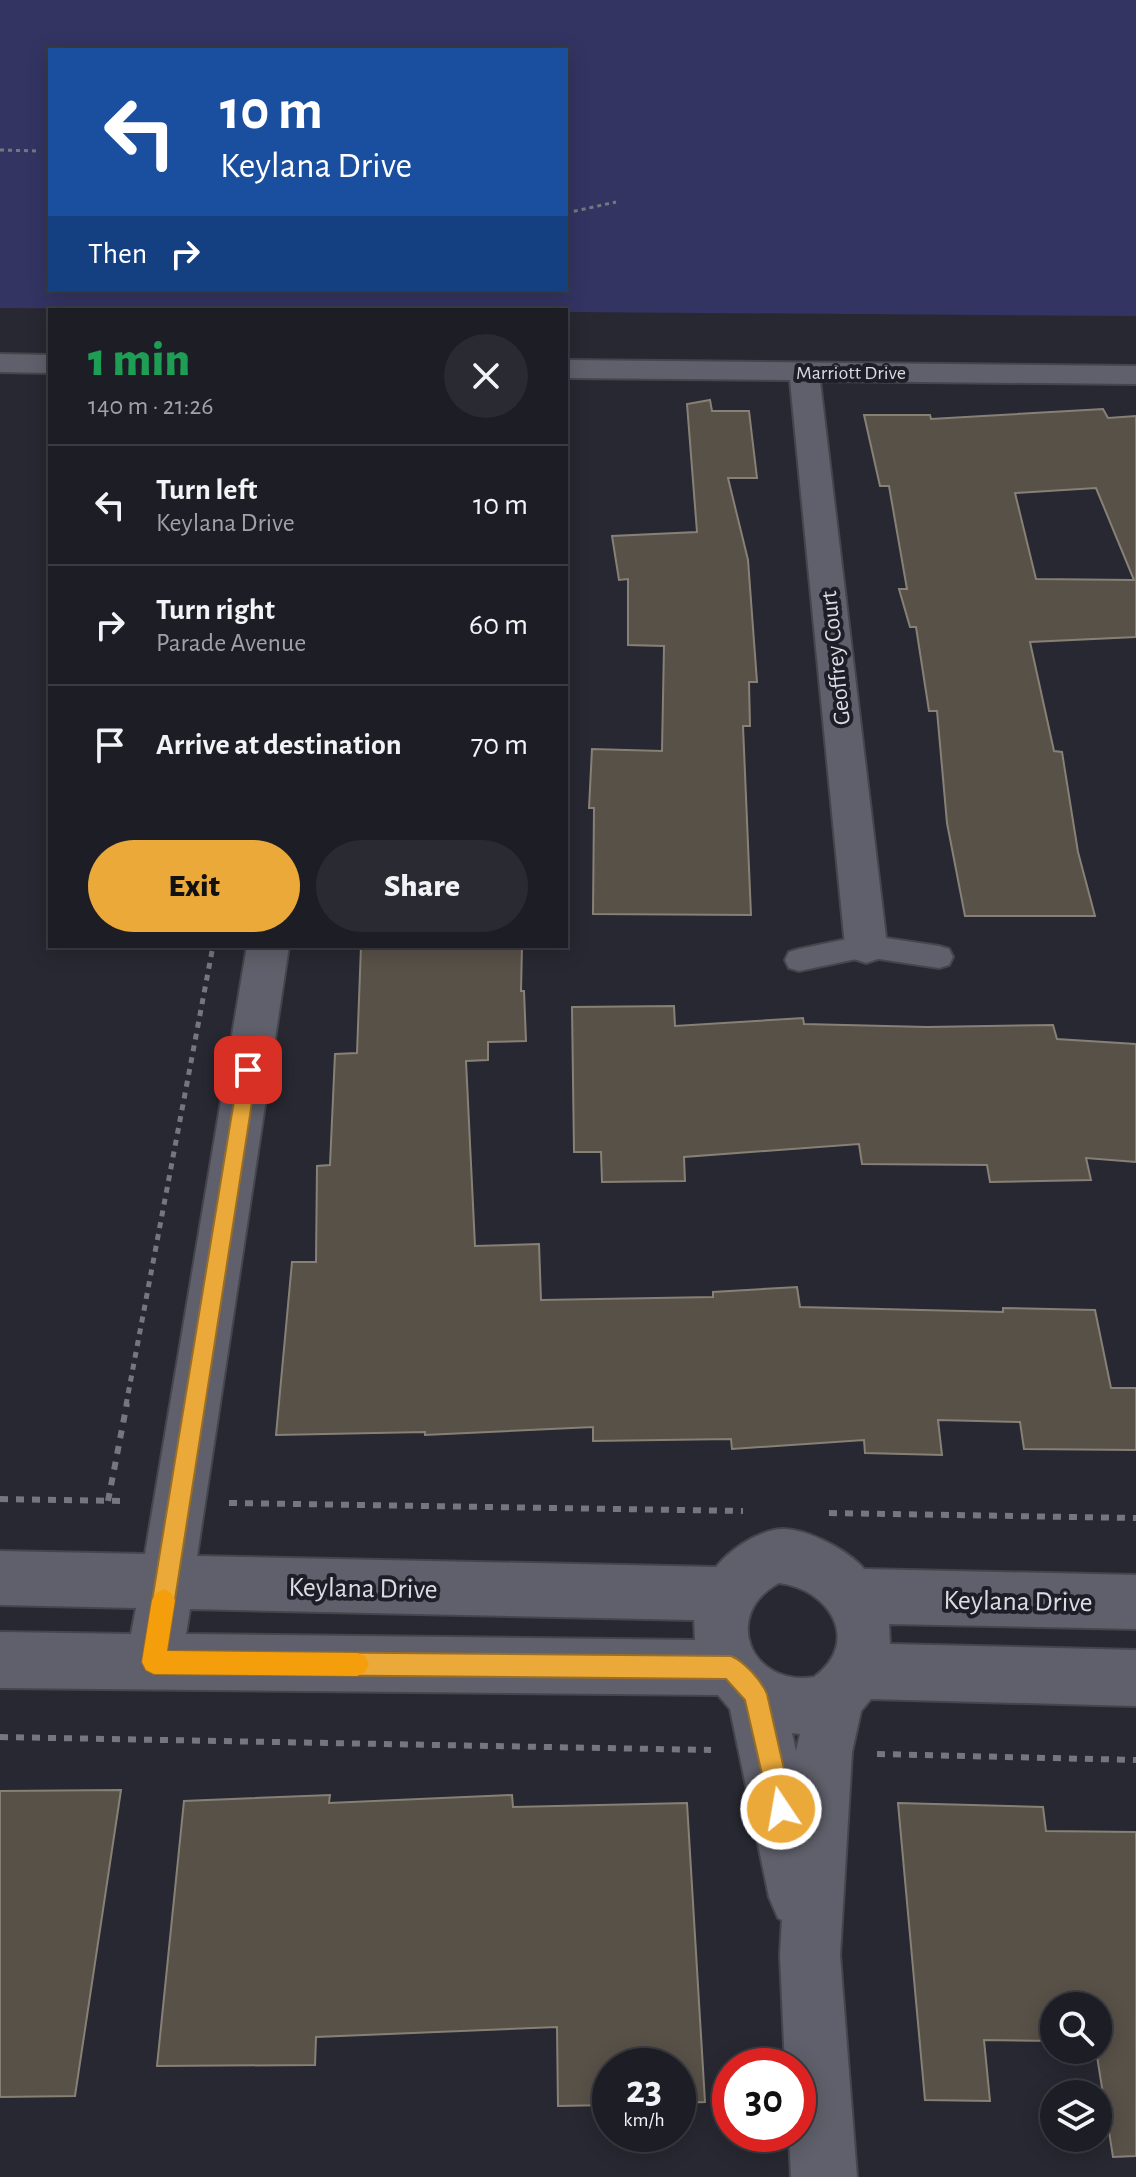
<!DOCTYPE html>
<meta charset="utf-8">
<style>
body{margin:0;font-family:"Alegreya Sans",sans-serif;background:#2a2b32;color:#f1f3f6;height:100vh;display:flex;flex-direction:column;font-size:30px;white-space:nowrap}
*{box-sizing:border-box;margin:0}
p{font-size:26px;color:#a0a2a7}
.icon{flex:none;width:44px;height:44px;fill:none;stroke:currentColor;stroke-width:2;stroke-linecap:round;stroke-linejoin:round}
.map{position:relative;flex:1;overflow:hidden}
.side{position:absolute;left:48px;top:308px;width:520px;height:640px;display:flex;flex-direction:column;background:#1d1e25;border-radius:0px;box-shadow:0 4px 20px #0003,0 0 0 2px #3b3c42}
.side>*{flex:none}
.top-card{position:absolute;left:48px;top:48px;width:520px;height:244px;border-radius:0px;box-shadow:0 4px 20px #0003,0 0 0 2px #3b3c42;background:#1a4fa0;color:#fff;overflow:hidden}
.buttons{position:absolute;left:1040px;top:1992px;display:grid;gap:16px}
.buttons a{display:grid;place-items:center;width:72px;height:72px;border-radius:50%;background:#1d1e25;box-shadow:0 4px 20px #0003,0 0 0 2px #3b3c42;font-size:40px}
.speed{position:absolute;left:592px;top:2048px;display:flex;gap:16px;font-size:40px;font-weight:700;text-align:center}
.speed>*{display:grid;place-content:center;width:104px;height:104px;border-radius:50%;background:#1d1e25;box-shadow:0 4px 20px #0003,0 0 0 2px #3b3c42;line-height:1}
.speed small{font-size:20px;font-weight:400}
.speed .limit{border:12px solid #d22;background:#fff;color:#111}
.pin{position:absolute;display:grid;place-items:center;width:68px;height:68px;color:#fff;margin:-34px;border-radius:16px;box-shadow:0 4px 12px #0006}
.me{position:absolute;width:88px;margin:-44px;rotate:348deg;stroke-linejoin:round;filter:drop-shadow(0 0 6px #0008)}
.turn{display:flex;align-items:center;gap:28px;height:168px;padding:0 40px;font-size:36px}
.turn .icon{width:104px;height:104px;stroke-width:2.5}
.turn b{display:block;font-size:56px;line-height:68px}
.then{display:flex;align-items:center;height:76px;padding:0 40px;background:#0003;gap:16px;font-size:30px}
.round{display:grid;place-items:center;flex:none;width:84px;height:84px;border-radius:42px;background:#2a2b32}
.head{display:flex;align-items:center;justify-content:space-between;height:136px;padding:0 40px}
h1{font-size:48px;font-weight:800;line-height:60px;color:#1e9e55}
.cta{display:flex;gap:16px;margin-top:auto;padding:16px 40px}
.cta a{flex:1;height:92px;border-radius:48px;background:#eba93a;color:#111;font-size:32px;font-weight:800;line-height:92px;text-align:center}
.cta a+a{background:#2a2b32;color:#f1f3f6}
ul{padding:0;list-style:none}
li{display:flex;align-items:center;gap:24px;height:120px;padding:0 40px;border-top:2px solid #3b3c42}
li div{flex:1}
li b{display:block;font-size:30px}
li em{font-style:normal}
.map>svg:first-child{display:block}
.green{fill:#343463;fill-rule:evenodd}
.building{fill:#585148;stroke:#878076;stroke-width:2;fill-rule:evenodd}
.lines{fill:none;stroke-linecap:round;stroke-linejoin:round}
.lane-casing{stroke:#45464d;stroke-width:4}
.street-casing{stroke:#45464d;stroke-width:4}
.path-far2{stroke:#76777e;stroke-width:3;stroke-dasharray:4 4;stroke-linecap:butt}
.path-far1{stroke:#76777e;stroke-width:5;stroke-dasharray:6 6;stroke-linecap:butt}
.path{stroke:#76777e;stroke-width:6;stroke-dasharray:8 8;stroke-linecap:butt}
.lane{fill:#5f606b;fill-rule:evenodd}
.street{fill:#5f606b;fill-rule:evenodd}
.route{fill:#eba93a;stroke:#996e26;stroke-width:2}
.slow{fill:#f59e0b}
.labels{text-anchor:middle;stroke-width:8;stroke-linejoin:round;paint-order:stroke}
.far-street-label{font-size:20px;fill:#dbdce2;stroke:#1d1e27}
.street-label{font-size:24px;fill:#dbdce2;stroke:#1d1e27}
.near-street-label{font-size:28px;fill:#dbdce2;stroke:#1d1e27}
</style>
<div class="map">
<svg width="1136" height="2177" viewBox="0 0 1136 2177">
<rect width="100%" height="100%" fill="#272831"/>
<path class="green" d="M0,0H1136V316L0,308ZM50,50H566V290H50Z"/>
<path class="building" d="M710,400L712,411H749L757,478H728L748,560L757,682H749L750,726H743L751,915L593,914L594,808H589L592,749L662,751L664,646L628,645V579L619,580L612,536L697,532L687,404Z
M1103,409L1108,418L1136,416V637L1030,642L1054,751L1062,752L1078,852L1095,916H965L947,823L937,711H929L916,627H910L899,589H907L889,486H880L864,415H930L931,419ZM1096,488L1134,580L1036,579L1015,493Z
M361,946H522L521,991H524L526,1041L488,1042V1060L466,1061L475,1246L539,1244L541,1300L713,1297V1292L797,1287L800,1307L1003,1312V1308L1095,1310L1111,1388H1136V1450L1024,1449L1020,1422L938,1420L942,1455L865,1453L864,1440L732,1449L731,1439L593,1441V1427L425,1435V1432L276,1435L292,1262H316L317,1166L330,1165L335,1054L357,1053Z
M674,1006L675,1026L803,1018L804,1024L927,1027L1053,1025L1057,1039L1136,1044V1162L1086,1158L1091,1180L990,1182L987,1165L862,1164L859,1144L684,1157L685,1181L602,1182L601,1152H574L572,1007Z
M121,1790L75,2096L0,2097V1791Z
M330,1795L329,1803L512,1795L513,1807L687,1803L705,2102L678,2103V2066H610V2105L558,2106L557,2027L316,2037L315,2065L157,2066L184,1801Z
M898,1803L1043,1807L1046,1831L1136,1832V2156L1113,2157L1096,2050L1098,2006H1054V2041L984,2040L990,2101L925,2100Z"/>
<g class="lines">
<defs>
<path id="lane" d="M866,935L939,946L949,949L953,957L949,965L939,968L866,957L799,971L789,968L785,960L789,952L799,949Z"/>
<path id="street" d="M0,354L50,355V373L0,372Z
M566,360L1136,366V384L820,381L887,946L881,958L866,963L851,958L845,946L790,380L566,378Z
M247,946H289L197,1556L716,1567C730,1550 752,1535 774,1530C800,1524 848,1550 864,1569L1136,1575V1629L889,1624L890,1644L1136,1650V1706L871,1699L861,1711L852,1752L840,1955L857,2177H791L789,2134H798V2066H785L780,1955L782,1920L778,1918L769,1897L730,1709L718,1695L0,1688V1632L131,1634L136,1608L0,1605V1551L145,1554ZM779,1583C830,1589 862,1642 814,1677C750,1687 721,1614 779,1583ZM190,1609L694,1620L695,1640L186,1634ZM792,1733L800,1734L796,1751Z"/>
</defs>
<use href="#lane" class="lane-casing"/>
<use href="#street" class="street-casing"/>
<path class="path-far2" d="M0,150L40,151
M566,213L616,202"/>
<path class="path-far1" d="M126,1405L213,946"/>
<path class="path" d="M0,1499L127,1501
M108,1501L127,1403
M229,1503L743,1511
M829,1513L1136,1518
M0,1737L711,1750
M877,1754L1136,1760"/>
<use href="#lane" class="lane"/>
<use href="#street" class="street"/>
</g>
<path class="route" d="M248,1062L254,1064L257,1070L167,1651L731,1656C745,1662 761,1680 767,1694L793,1809L789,1818L781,1821L772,1818L745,1700L726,1679L154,1674L146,1670L142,1662L239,1070L241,1064Z"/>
<path class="slow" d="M164,1589L171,1593L175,1600L167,1651L357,1653L365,1656L369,1664L365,1672L357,1676L154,1674L146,1670L142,1662L152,1600L156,1593Z"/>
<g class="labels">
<g class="far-street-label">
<text x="851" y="379">Marriott Drive</text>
</g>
<g class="street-label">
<text transform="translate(835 658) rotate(-96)" y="8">Geoffrey Court</text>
</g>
<g class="near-street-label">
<text transform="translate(363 1587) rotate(1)" y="10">Keylana Drive</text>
<text transform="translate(1018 1600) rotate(1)" y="10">Keylana Drive</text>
</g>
</g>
</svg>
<div class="buttons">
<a><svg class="icon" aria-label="search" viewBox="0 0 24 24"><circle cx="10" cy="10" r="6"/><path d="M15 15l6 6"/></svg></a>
<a><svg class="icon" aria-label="layers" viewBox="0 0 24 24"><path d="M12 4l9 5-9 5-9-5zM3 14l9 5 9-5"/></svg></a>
</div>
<div class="speed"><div>23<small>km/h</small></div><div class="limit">30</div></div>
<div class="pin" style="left:248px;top:1070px;background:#d93025"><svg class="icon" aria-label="arrive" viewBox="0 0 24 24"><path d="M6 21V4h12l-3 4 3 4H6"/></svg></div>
<svg class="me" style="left:781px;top:1809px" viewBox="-20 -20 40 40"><circle r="17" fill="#eba93a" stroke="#fff" stroke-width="3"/><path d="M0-11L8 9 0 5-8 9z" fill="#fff"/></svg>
<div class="top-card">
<div class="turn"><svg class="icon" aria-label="left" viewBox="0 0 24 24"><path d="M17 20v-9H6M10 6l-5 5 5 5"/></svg><div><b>10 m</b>Keylana Drive</div></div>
<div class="then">Then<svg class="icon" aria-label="right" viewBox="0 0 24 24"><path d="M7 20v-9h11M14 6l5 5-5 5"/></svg></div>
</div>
<section class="side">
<div class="head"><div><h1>1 min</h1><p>140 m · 21:26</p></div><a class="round"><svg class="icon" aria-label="close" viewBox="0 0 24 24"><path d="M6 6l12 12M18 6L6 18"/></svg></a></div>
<ul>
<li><svg class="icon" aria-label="left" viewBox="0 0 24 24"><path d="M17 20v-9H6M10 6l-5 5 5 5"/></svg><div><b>Turn left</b><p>Keylana Drive</p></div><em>10 m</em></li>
<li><svg class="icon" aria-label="right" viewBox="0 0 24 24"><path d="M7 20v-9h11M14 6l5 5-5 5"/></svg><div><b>Turn right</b><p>Parade Avenue</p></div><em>60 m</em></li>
<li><svg class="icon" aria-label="arrive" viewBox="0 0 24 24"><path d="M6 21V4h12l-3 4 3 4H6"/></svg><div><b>Arrive at destination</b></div><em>70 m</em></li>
</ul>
<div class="cta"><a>Exit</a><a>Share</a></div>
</section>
</div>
